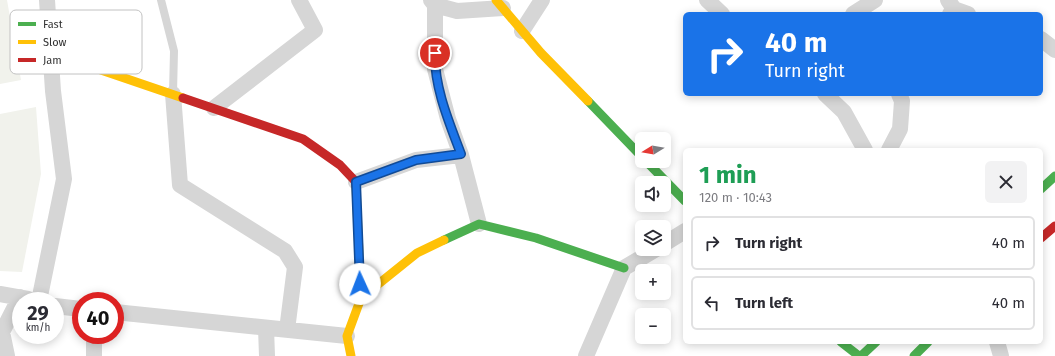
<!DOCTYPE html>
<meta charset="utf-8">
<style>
body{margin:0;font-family:"Fira Sans",sans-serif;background:#f2f2f3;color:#2b2b33;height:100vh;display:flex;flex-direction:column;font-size:15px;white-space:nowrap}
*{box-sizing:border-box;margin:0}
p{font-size:13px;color:#7c7c81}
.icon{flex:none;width:22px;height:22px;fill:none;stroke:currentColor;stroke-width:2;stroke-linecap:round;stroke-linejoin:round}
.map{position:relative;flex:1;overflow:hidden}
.side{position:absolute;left:683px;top:148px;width:360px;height:196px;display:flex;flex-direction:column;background:#fff;border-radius:6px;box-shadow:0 2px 10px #0003}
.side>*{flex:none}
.hud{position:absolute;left:683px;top:12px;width:360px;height:84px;border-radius:6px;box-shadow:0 2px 10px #0003;background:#1a73e8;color:#fff;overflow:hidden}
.needle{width:26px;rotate:259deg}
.tools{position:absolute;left:635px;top:132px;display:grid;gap:8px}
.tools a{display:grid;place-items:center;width:36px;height:36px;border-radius:6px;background:#fff;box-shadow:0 2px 10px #0003;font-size:20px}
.speed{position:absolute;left:12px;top:292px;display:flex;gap:8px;font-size:20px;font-weight:700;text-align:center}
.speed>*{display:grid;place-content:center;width:52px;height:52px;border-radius:50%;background:#fff;box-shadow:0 2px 10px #0003;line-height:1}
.speed small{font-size:10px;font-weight:400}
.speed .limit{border:6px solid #d22;background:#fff;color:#111}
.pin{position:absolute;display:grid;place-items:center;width:34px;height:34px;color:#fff;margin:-17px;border:2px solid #fff;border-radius:50%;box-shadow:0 1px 4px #0007}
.me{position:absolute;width:44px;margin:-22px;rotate:358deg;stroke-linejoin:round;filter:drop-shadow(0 0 3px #0008)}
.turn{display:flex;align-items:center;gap:14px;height:84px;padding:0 16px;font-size:18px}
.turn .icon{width:52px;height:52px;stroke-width:2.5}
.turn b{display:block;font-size:28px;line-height:34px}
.round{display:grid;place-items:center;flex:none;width:42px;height:42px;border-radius:6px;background:#f2f2f3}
.summary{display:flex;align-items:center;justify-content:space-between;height:68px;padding:0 16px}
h1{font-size:24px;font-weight:700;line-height:30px;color:#1e9e55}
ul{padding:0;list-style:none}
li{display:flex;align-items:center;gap:12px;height:54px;margin:0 8px 6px;padding:0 8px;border:2px solid #e1e1e2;border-radius:6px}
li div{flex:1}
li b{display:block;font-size:15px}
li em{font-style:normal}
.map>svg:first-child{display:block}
.green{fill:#f1f2ec}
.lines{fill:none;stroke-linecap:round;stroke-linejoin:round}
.lane{stroke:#d6d6d6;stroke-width:8}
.street{stroke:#d6d6d6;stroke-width:16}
.fast{stroke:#4caf50;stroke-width:9}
.slow{stroke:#ffc107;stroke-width:9}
.jam{stroke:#c62828;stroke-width:9}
.route-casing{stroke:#114b97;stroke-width:10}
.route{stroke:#1a73e8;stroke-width:7}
.key{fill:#fff;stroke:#c2c2c2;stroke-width:1}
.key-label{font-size:11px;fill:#323232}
</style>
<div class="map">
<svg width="1055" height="356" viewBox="0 0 1055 356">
<rect width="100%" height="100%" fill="#fff"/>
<path class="green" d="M0,0H7L21,80L0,84Z
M36,107L41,174L22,272L0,271V114Z"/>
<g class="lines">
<path class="lane" d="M161,0L174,51L173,93"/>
<path class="street" d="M431,0L435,5L457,11L503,8
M707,0L722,14
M948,0L954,9L950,14
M435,5V69L448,119L461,155L479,224
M954,9L968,14
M853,14L875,0
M522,31L542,0
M1041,39L1055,50
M173,94L180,185L285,251L295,267L287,330
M825,94L844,112L865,150
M214,108L315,30L299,0
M889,150L900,129L902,101L899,94
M356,182L416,160L461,155
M664,244L685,231
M0,294L28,299
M39,301L64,179L53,91L47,0
M55,306L81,309
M115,312L347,336
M266,328L267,356
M0,332H2L20,297
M2,332L7,356
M997,342L1001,356
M94,356V335
M586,356L624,268L656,249"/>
<path class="fast" d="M588,101L642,157
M646,161L685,201
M1041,189L1055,176
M444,240L479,224L536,238L624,268
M841,342L859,356
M861,356L876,342
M914,356L928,342"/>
<path class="slow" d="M496,0L541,53L588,101
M51,53L183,98
M356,186L361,298
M351,356L347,336L361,298L417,253L444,240"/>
<path class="jam" d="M183,98L303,139L340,165L356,182V186
M1041,238L1055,226"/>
</g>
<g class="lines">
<defs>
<path id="route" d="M360,284L356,182L416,160L461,154C449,122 434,87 435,53"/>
</defs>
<use href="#route" class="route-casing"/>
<use href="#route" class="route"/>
</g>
<rect x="10" y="10" width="132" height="64" rx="6" class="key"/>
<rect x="18" y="22" width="18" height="4" fill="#4caf50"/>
<rect x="18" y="40" width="18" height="4" fill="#ffc107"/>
<rect x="18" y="58" width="18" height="4" fill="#c62828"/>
<g class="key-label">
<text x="43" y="28">Fast</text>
<text x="43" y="46">Slow</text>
<text x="43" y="64">Jam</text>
</g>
</svg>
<div class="tools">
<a><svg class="needle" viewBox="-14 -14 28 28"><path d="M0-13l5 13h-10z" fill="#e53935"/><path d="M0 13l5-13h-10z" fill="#7c7c81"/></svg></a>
<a><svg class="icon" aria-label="sound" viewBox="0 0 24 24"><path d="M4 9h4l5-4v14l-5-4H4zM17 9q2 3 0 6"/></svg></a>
<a><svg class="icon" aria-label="layers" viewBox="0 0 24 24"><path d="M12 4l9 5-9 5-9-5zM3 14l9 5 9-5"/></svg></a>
<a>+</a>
<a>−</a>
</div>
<div class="speed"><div>29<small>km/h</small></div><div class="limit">40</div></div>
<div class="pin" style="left:435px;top:53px;background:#d93025"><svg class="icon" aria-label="arrive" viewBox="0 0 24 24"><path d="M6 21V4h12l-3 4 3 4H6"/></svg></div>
<svg class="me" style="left:360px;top:284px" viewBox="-20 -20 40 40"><circle r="19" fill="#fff"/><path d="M0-13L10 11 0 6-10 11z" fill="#1a73e8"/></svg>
<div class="hud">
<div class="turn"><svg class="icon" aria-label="right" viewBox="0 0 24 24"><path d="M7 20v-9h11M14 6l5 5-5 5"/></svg><div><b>40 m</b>Turn right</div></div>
</div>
<section class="side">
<div class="summary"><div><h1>1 min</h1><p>120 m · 10:43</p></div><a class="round"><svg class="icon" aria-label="close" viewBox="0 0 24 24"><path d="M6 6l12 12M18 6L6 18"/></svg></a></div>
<ul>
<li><svg class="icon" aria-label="right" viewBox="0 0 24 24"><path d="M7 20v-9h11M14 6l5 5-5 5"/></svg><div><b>Turn right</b></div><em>40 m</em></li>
<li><svg class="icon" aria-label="left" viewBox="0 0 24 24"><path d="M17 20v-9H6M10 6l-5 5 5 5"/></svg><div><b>Turn left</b></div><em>40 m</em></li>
</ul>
</section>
</div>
